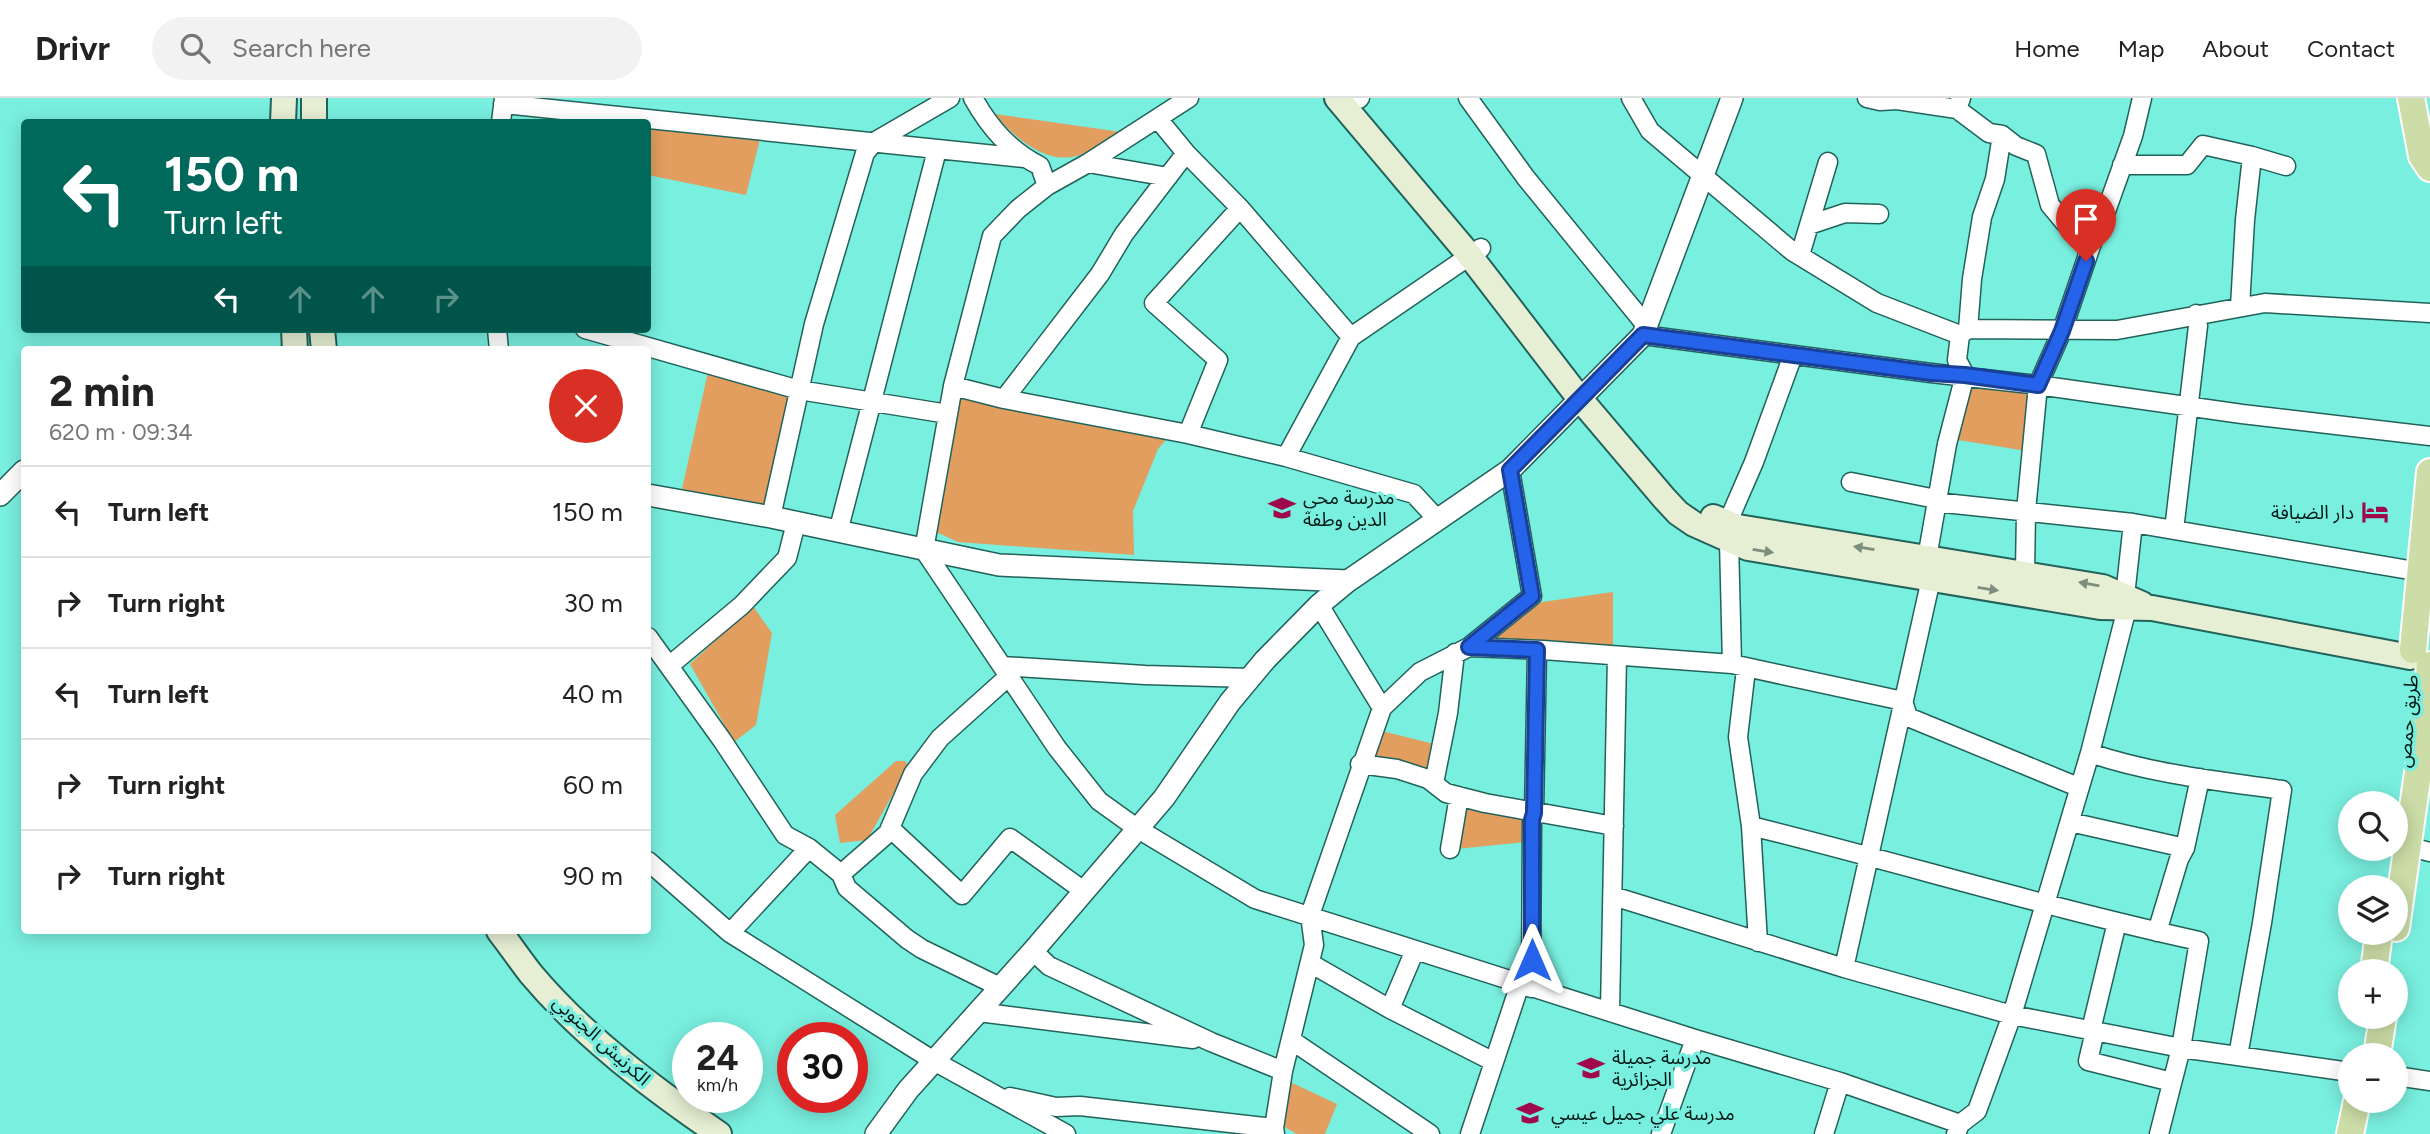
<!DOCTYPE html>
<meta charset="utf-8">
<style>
body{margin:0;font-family:Figtree,"Noto Sans Arabic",sans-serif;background:#f2f2f2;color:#222;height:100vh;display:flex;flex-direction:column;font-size:26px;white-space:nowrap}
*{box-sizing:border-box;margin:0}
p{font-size:23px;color:#767676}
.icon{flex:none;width:38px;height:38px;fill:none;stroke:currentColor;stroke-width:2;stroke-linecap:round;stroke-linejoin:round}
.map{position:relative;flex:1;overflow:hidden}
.side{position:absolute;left:21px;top:248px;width:630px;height:588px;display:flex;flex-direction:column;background:#fff;border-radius:7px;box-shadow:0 4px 18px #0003}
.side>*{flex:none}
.top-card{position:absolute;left:21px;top:21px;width:630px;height:214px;border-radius:7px;box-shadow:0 4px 18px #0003;background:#00695c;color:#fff;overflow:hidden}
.controls{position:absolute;left:2338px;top:693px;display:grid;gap:14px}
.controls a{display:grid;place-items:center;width:70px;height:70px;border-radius:50%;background:#fff;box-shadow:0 4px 18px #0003;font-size:35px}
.speed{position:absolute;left:672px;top:924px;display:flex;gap:14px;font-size:35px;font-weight:700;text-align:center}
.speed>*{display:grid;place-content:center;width:91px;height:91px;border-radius:50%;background:#fff;box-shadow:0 4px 18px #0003;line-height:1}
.speed small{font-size:18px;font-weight:400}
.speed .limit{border:10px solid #d22;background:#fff;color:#111}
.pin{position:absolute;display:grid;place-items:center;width:60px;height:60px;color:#fff;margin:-72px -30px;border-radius:50% 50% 50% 0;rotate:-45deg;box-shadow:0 0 7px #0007}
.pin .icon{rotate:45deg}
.me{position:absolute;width:77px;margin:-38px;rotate:0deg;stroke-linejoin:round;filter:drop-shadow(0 0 5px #0008)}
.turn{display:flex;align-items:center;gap:24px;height:147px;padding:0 28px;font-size:32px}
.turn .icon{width:91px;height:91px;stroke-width:2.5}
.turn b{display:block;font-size:49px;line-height:60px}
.lanes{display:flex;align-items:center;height:66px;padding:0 28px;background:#0003;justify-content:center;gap:35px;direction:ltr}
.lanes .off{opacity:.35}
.round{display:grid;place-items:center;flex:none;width:74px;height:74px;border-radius:37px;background:#f2f2f2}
.head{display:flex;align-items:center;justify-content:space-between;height:119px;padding:0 28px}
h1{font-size:42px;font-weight:700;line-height:52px}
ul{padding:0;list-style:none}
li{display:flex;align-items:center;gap:21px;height:91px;padding:0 28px;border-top:2px solid #e0e0e0}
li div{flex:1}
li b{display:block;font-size:26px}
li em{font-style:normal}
header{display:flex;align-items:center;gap:42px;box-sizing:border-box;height:98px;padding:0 35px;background:#fff;border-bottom:2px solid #e0e0e0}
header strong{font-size:33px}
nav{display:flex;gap:38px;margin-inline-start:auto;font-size:24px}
.search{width:490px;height:63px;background:#f2f2f2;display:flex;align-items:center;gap:18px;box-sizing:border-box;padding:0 24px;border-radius:38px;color:#767676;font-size:26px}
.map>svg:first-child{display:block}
.green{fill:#e19e5e}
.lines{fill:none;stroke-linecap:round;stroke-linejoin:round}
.minor-casing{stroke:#21625a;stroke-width:21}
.tertiary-casing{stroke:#21625a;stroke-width:24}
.secondary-casing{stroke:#21625a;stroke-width:28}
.primary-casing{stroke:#fff;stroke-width:30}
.minor{stroke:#fff;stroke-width:18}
.tertiary{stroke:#fff;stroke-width:21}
.secondary{stroke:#e6eed3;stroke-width:24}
.primary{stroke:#ccdda7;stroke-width:26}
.oneway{fill:#7e8e7e}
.route-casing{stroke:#184099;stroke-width:18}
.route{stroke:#2563eb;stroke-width:12}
.labels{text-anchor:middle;stroke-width:7;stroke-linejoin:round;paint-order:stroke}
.poi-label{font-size:19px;fill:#001815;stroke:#79efdf;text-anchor:start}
.street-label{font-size:19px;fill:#001815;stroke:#79efdf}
</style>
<header>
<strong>Drivr</strong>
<div class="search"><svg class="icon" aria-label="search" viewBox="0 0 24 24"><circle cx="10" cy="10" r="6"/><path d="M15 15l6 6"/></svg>Search here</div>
<nav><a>Home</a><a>Map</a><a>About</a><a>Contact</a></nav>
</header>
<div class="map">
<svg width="2430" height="1036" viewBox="0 0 2430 1036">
<rect width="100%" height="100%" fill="#79efdf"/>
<path class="green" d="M995,16L1121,34C1106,43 1090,56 1072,59C1042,64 1012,37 995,16Z
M648,25L761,37L746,97L648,77Z
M708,274L792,296L765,407L682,391Z
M1968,280L2037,291L2027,353L1958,342Z
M956,293C1026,313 1097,331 1170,337L1158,351L1133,413L1134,457L958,444L934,433Z
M1613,494V550L1486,543L1520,516L1542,504Z
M753,508L772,535L756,627L734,644L690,566Z
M1382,633L1434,646L1428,677L1369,659Z
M896,663H905L909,668L867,742L840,745L835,717Z
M1465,706L1526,720L1527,744L1456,751Z
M1288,983L1337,1006L1325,1036H1297L1279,1026Z"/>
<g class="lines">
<defs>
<path id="minor" d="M973,0C990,30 1009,52 1040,68L1047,88
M1189,0L1088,65L1047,88L1018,111L992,138L953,288L924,452L1057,650L1099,703L1138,731L1255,801L1695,941L1840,984L1960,1026
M1468,0L1526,80L1645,226
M1631,0L1650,33L1792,153L1877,205L1960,237L1957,262L1965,277L1947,346L1927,460
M1867,0L1880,3L1897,2L1957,11
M1961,0L1957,11L1989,35L2002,37L1995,81L1982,119L1972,181L1968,231
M1359,1L1360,0
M503,6L1024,60
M1158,21L1186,55L1240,110L1351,239
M501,24L504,0
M2002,37L2016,48L2036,56L2050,107L2065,125L2094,139
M2252,58L2286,68
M1088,65L1168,79
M2122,67H2187L2203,47L2252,58L2245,122L2240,209
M1809,127L1845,115L1879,116
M1800,157L1828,64
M497,231L499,252
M585,231L799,292L948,316
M1643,237L1931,275L2038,287L2242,316L2430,338
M1960,237L1968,231L2117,232L2265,205L2430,215
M953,288L1004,301L1188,336L1286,359L1414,396L1437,421
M1004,301L1100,176L1124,136L1186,55
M1188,336L1218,262L1154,205L1240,110
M1286,359L1351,239L1481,150
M1851,384L1936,401
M1935,404L2133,425L2421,474
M771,419L814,226L865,55L874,44L950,0
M1727,426L1754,364L1793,257
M2174,432L2198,228L2196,216
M838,434L937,52
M1729,443L1732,566
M2025,475L2026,413L2038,287L2062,233L2094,139L2105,116L2133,38L2142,0
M2125,498L2133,425
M1319,507L1382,610
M648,539L722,642L785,737L809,750L841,776L888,735L913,676L940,640L1009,578
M1469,549L1543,552L1732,566L1903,603L1908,619L2078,689
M669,568L742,507L787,460L796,425
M1002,568L1145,577L1250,580
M1746,571L1738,639L1751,728L1758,844
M2090,655C2152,676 2218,683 2282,692L2262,825L2238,958
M1360,666L1397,671L1428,681L1446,695L1485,705L1614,728
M1434,685L1448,615L1455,555
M2070,724L2185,750L2179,761L2157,834
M1751,728C1901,765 2048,810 2199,843L2181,950L2159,1036
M890,730L962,797L1010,740L1084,793
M2406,748L2430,754
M2185,750L2200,680
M1450,751L1459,698
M648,763L730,835L934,963L1066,1036
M841,776L847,790L907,841L922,851L1000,889
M1613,798L1844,870L2012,917L2181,950L2350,974
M730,835L809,750
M1033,853L1049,868L1211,944L1283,973
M1310,865L1390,911L1415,852
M1844,870L1931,481
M1531,890L1532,722L1534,715L1537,552
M1390,911L1494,964
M978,914L1193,941
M1610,914L1617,559
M2091,932L2117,824
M2095,933L2088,963L2172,984
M1291,942L1430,1036
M2396,978L2430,983
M1010,999L1056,1009L1080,1008L1274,1030
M1275,1036L1274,1030L1283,973L1314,847L1310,817L1382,610L1420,574L1469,549L1532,498L1510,372
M1470,1036L1520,886
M1661,1036L1695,941
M1824,1036L1840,984
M1956,1036L1960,1026L1977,1013L2012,917L2090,655L2127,510"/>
<path id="tertiary" d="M0,397L24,373
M648,397L771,419L999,467L1348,483L1510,372L1643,237L1732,0
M876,1036L908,992L1033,853L1164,700L1230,604L1265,562L1319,507L1348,483"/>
<path id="secondary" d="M1337,0L1470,158L1580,301L1664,400L1678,415L1694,426L1748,450L2100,509L2152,510L2410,559
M283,24L284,0
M314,24V0
M294,231L295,252
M322,231L324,252
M1713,419L1738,429L2103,489L2142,506
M499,833C510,847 520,862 531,876C584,939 652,990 719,1036"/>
<path id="primary" d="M2411,0L2422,58L2430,70
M2413,552L2430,374
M2396,830L2421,653L2430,567
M2374,873L2379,835
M2377,957L2383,919
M2350,1036L2357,1003"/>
</defs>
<use href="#minor" class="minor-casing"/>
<use href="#tertiary" class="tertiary-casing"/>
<use href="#secondary" class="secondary-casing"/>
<use href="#primary" class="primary-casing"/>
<use href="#minor" class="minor"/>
<use href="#tertiary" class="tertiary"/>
<use href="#secondary" class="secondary"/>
<use href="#primary" class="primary"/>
</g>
<defs><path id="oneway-solid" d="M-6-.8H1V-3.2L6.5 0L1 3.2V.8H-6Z" transform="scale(1.75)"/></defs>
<g class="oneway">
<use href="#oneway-solid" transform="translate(1864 450) rotate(-171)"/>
<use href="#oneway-solid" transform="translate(1763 453) rotate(9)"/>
<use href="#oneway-solid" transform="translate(2089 486) rotate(-170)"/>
<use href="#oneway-solid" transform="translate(1988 491) rotate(9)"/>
</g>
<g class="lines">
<defs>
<path id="route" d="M1532,862V722L1534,715L1537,552L1469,549L1532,498L1510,372L1643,237L1931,275L1965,277L2038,287L2062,233L2086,163"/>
</defs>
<use href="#route" class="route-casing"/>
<use href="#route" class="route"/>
</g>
<defs>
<symbol id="school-bare" viewBox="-9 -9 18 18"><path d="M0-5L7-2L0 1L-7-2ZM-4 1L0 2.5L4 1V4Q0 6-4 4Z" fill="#a0084c" stroke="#79efdf" stroke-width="2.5" paint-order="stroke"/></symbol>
<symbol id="hotel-bare" viewBox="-9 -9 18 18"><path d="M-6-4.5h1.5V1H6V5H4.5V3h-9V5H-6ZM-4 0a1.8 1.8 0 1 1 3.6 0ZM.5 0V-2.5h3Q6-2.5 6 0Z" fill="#a0084c" stroke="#79efdf" stroke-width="2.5" paint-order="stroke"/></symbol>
</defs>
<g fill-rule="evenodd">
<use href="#school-bare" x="1263" y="391" width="38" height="38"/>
<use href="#hotel-bare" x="2356" y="395" width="38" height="38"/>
<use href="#school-bare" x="1572" y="951" width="38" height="38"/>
<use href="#school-bare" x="1511" y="996" width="38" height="38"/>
</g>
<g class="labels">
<g class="poi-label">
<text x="1303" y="406">مدرسة محي<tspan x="1303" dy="22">الدين وطفة</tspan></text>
<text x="2354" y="421" text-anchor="end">دار الضيافة</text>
<text x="1612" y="966">مدرسة جميلة<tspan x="1612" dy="22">الجزائرية</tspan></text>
<text x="1551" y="1022">مدرسة علي جميل عيسي</text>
</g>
<g class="street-label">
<text transform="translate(2407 623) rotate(-85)" y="7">طريق حمص</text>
<text transform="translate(602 942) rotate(42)" y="7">الكرنيش الجنوبي</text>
</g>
</g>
</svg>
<div class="controls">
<a><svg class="icon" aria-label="search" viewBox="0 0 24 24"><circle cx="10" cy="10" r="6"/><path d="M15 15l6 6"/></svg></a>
<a><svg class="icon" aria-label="layers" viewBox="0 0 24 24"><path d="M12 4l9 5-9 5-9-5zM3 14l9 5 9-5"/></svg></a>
<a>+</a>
<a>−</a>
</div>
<div class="speed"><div>24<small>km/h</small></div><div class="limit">30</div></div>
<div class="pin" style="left:2086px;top:163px;background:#d93025"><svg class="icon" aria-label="arrive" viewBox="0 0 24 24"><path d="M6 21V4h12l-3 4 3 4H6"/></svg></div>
<svg class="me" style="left:1532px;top:862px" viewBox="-20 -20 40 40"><path d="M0-17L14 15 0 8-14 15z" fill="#2563eb" stroke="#fff" stroke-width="4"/></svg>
<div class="top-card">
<div class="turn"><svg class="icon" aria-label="left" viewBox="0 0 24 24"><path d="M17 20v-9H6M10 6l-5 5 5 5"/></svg><div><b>150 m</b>Turn left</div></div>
<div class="lanes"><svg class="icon" aria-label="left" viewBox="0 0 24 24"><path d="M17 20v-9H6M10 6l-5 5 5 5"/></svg><svg class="icon off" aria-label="ahead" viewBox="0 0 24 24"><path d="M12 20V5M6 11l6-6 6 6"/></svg><svg class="icon off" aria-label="ahead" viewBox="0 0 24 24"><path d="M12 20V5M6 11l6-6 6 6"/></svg><svg class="icon off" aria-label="right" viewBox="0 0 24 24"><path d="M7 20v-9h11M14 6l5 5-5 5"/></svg></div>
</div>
<section class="side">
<div class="head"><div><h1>2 min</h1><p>620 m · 09:34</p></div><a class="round" style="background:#d93025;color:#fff"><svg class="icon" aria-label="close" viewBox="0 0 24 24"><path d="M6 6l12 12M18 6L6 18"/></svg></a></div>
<ul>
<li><svg class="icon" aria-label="left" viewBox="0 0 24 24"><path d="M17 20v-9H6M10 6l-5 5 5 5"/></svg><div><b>Turn left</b></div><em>150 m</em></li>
<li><svg class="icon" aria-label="right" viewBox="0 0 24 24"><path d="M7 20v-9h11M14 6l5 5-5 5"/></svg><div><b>Turn right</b></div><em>30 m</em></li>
<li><svg class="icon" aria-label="left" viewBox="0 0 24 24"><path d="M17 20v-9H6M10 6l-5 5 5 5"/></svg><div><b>Turn left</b></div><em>40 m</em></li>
<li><svg class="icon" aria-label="right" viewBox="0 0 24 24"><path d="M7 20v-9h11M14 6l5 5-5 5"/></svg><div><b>Turn right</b></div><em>60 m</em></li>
<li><svg class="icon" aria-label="right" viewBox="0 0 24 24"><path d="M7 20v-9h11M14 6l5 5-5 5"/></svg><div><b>Turn right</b></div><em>90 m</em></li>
</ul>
</section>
</div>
